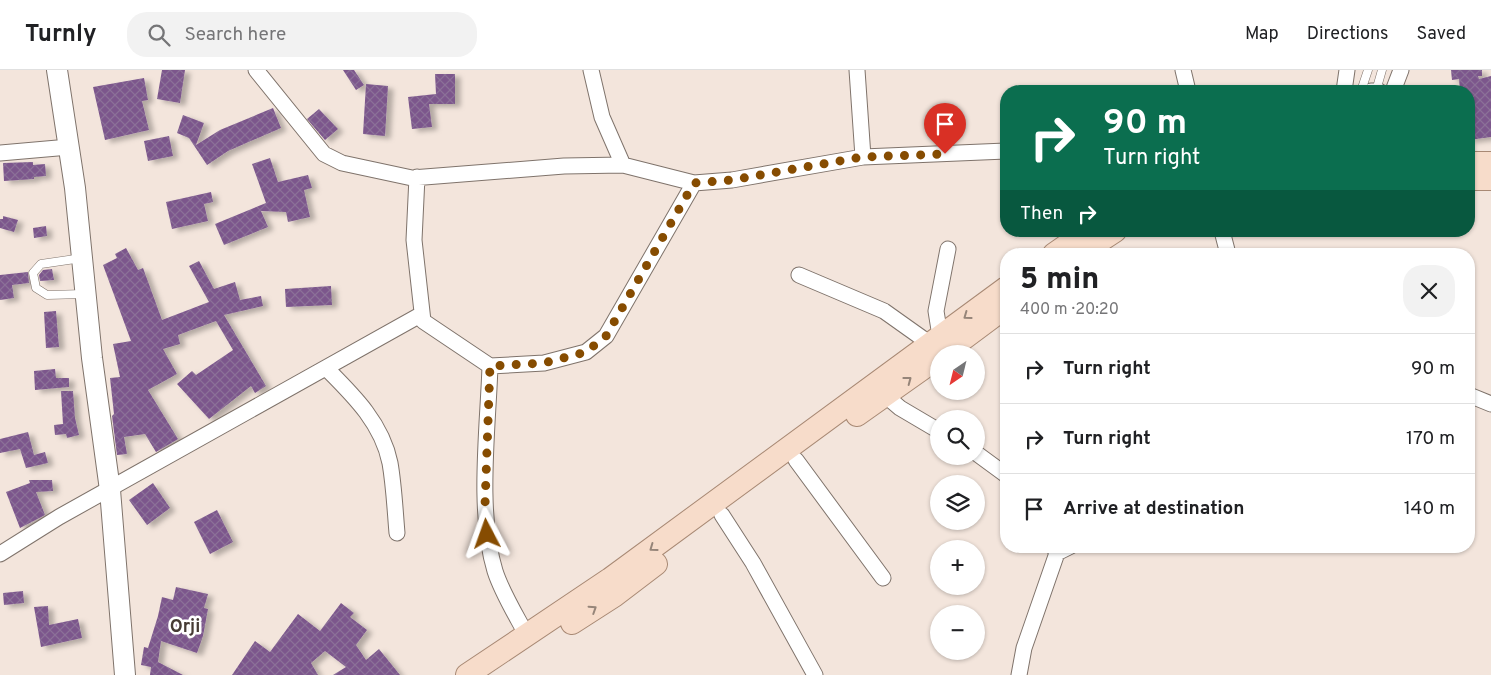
<!DOCTYPE html>
<meta charset="utf-8">
<style>
body{margin:0;font-family:Overpass,sans-serif;background:#f2f2f2;color:#202124;height:100vh;display:flex;flex-direction:column;font-size:19px;white-space:nowrap}
*{box-sizing:border-box;margin:0}
p{font-size:16px;color:#757577}
.icon{flex:none;width:28px;height:28px;fill:none;stroke:currentColor;stroke-width:2;stroke-linecap:round;stroke-linejoin:round}
.map{position:relative;flex:1;overflow:hidden}
.side{position:absolute;left:1000px;top:178px;width:475px;height:305px;display:flex;flex-direction:column;background:#fff;border-radius:20px;box-shadow:0 1px 4px #0004}
.side>*{flex:none}
.hud{position:absolute;left:1000px;top:15px;width:475px;height:152px;border-radius:20px;box-shadow:0 1px 4px #0004;background:#0b6e4f;color:#fff;overflow:hidden}
.needle{width:32px;rotate:215deg}
.buttons{position:absolute;left:930px;top:275px;display:grid;gap:10px}
.buttons a{display:grid;place-items:center;width:55px;height:55px;border-radius:50%;background:#fff;box-shadow:0 1px 4px #0004;font-size:25px}
.pin{position:absolute;display:grid;place-items:center;width:42px;height:42px;color:#fff;margin:-51px -21px;border-radius:50% 50% 50% 0;rotate:-45deg;box-shadow:0 0 5px #0007}
.pin .icon{rotate:45deg}
.me{position:absolute;width:55px;margin:-28px;rotate:356deg;stroke-linejoin:round;filter:drop-shadow(0 0 4px #0008)}
.turn{display:flex;align-items:center;gap:18px;height:105px;padding:0 20px;font-size:22px}
.turn .icon{width:65px;height:65px;stroke-width:2.5}
.turn b{display:block;font-size:35px;line-height:42px}
.then{display:flex;align-items:center;height:48px;padding:0 20px;background:#0003;gap:10px;font-size:19px}
.round{display:grid;place-items:center;flex:none;width:52px;height:52px;border-radius:20px;background:#f2f2f2}
.headline{display:flex;align-items:center;justify-content:space-between;height:85px;padding:0 20px}
h1{font-size:30px;font-weight:800;line-height:38px}
ul{padding:0;list-style:none}
li{display:flex;align-items:center;gap:15px;height:70px;padding:0 20px;border-top:1px solid #e0e0e0}
li div{flex:1}
li b{display:block;font-size:19px}
li em{font-style:normal}
header{display:flex;align-items:center;gap:30px;box-sizing:border-box;height:70px;padding:0 25px;background:#fff;border-bottom:1px solid #e0e0e0}
header strong{font-size:24px}
nav{display:flex;gap:28px;margin-inline-start:auto;font-size:18px}
.search{width:350px;height:45px;background:#f2f2f2;display:flex;align-items:center;gap:12px;box-sizing:border-box;padding:0 18px;border-radius:20px;color:#757577;font-size:19px}
.map>svg:first-child{display:block}
.building{fill:url(#building-cross-hatch);filter:url(#shadow)}
.lines{fill:none;stroke-linecap:round;stroke-linejoin:round}
.service-casing{stroke:#7f736b;stroke-width:9}
.minor-casing{stroke:#7f736b;stroke-width:17}
.secondary-casing{stroke:#7f736b;stroke-width:22}
.primary-casing{stroke:#a88974;stroke-width:24}
.service{stroke:#fff;stroke-width:8}
.minor{stroke:#fff;stroke-width:15}
.secondary{stroke:#fff;stroke-width:20}
.primary{stroke:#f7dcca;stroke-width:22}
.oneway{stroke:#968579}
.route{stroke:#864c01;stroke-width:9;stroke-dasharray:0 16.2}
.labels{text-anchor:middle;stroke-width:5;stroke-linejoin:round;paint-order:stroke}
.quarter-label{font-size:18px;font-weight:bold;fill:#463b34;stroke:#fff}
</style>
<header>
<strong>Turnly</strong>
<div class="search"><svg class="icon" aria-label="search" viewBox="0 0 24 24"><circle cx="10" cy="10" r="6"/><path d="M15 15l6 6"/></svg>Search here</div>
<nav><a>Map</a><a>Directions</a><a>Saved</a></nav>
</header>
<div class="map">
<svg width="1491" height="605" viewBox="0 0 1491 605">
<defs>
<pattern id="building-cross-hatch" width="8" height="8" patternUnits="userSpaceOnUse" patternTransform="scale(1.25)"><rect width="8" height="8" fill="#7b568c"/><path d="M0 0l8 8M0 8l8-8" fill="none" stroke="#8b6f97"/></pattern>
<filter id="shadow"><feDropShadow dx="5.5" dy="3" stdDeviation="2.5" flood-color="#0004"/></filter>
</defs>
<rect width="100%" height="100%" fill="#f3e5dc"/>
<path class="building" d="M162,0H185L180,33L157,29Z
M343,0H354L364,15L356,20Z
M1451,0H1482V6H1478L1479,9L1491,6V67L1469,70V21H1460L1459,9L1452,10Z
M435,4H455V34H429L432,57L412,59L408,27L436,24Z
M144,8L148,30L142,31L149,60L105,70L93,17Z
M366,14L388,16L385,66L363,64Z
M273,38L281,58L228,81L207,95L189,68L177,63L183,45L204,53L196,75L220,60Z
M319,39L338,59L325,70L307,49Z
M169,66L173,86L148,91L144,71Z
M270,88L278,112L308,105L312,118L304,120L310,147L288,152L286,142L261,141L268,157L224,175L215,154L266,133L252,94Z
M33,92V95L45,94L46,106L34,107V109L4,111L3,93Z
M211,122L213,132L204,134L208,151L172,159L166,132Z
M3,146L18,150L14,162L0,158V149H3Z
M46,156L47,166L34,168L33,158Z
M126,178L138,200L143,198L162,250L209,232L189,196L199,191L214,219L235,212L240,230L261,226L263,236L224,245L266,316L255,323L251,316L209,349L177,314L192,301L196,305L233,280L216,251L178,265L180,274L163,279L177,304L148,320L178,369L156,382L145,364L124,367L127,384L117,385L112,346L114,344L110,308L120,307L113,274L131,271L103,195L117,188L115,184Z
M52,199L54,210L40,211L39,205L43,200Z
M28,202L29,213L12,215L14,228L0,230V205Z
M331,216L332,235L286,237L285,219Z
M56,241L59,277L46,278L44,242Z
M55,299L56,308H69V317L35,320L34,301Z
M61,321H73L75,348L79,365L67,368L66,364L55,365L54,355L63,354Z
M28,362L34,385L45,382L48,393L26,398L20,379L0,383V369Z
M29,410H52L53,421L36,422L45,445L20,458L6,422L30,413Z
M153,413L170,438L147,455L129,430Z
M217,440L233,472L210,484L194,452Z
M176,517L208,524L204,538L208,539L203,566L197,583L161,571L158,592L183,605H150L151,597L141,595L144,577L148,578L158,546L162,527L173,530Z
M23,521L24,533L4,535L3,523Z
M341,533L354,543L350,547L367,560L356,575L366,590L379,579L400,605H333L346,597L325,581L311,593L318,605H232L255,571L270,582L298,544L320,561Z
M48,536L49,555L78,549L82,568L41,577L34,537Z"/>
<g class="lines">
<defs>
<path id="service" d="M1361,21L1368,0
M1376,21L1382,0
M82,188L41,194L33,203L36,218L47,225L84,224"/>
<path id="minor" d="M256,0L324,84L342,93L412,108L564,96L623,95L694,113L732,110L863,87L1006,81
M591,0L602,47L623,95
M857,0L863,87
M1183,0L1188,21
M1344,21L1347,0
M1371,21H1379
M1393,21L1401,0
M0,83L69,77
M417,107L414,170L423,251L490,296L544,293L586,282L606,266L694,113
M1222,161L1228,184
M799,205L884,241L929,273
M940,266L936,241L948,179
M490,296C488,358 477,442 495,501C502,523 516,545 527,566
M326,298C353,325 382,353 390,393C394,416 395,440 397,463
M1469,325L1491,334
M886,326L900,338L939,361
M976,383L1006,405
M796,390L883,508
M722,445L753,493L815,605
M1057,483L1071,476
M0,484L59,447L422,244
M1019,605L1024,578L1057,483L1053,476"/>
<path id="secondary" d="M57,0L75,118L92,288L110,420L125,605"/>
<path id="primary" d="M1469,93H1491
M1469,109H1491
M1054,184L1087,161
M1080,184L1115,161
M943,284L1006,237
M857,345L939,287
M572,553L614,526L656,494
M467,605L610,509L1006,218"/>
</defs>
<use href="#service" class="service-casing"/>
<use href="#minor" class="minor-casing"/>
<use href="#secondary" class="secondary-casing"/>
<use href="#primary" class="primary-casing"/>
<use href="#service" class="service"/>
<use href="#minor" class="minor"/>
<use href="#secondary" class="secondary"/>
<use href="#primary" class="primary"/>
</g>
<defs><path id="oneway-chevron" d="M-2-3.5L2.5 0L-2 3.5" fill="none" stroke-width="1.6" stroke-linecap="round" stroke-linejoin="round" transform="scale(1.25)"/></defs>
<g class="oneway">
<use href="#oneway-chevron" transform="translate(967 246) rotate(144)"/>
<use href="#oneway-chevron" transform="translate(908 310) rotate(-37)"/>
<use href="#oneway-chevron" transform="translate(653 478) rotate(144)"/>
<use href="#oneway-chevron" transform="translate(593 539) rotate(-33)"/>
</g>
<g class="lines">
<path class="route" d="M487,464L485,435L490,296L544,293L586,282L606,266L694,113L732,110L862,87L945,84"/>
</g>
<g class="labels">
<g class="quarter-label">
<text x="185" y="562">Orji</text>
</g>
</g>
</svg>
<div class="buttons">
<a><svg class="needle" viewBox="-14 -14 28 28"><path d="M0-13l5 13h-10z" fill="#e53935"/><path d="M0 13l5-13h-10z" fill="#757577"/></svg></a>
<a><svg class="icon" aria-label="search" viewBox="0 0 24 24"><circle cx="10" cy="10" r="6"/><path d="M15 15l6 6"/></svg></a>
<a><svg class="icon" aria-label="layers" viewBox="0 0 24 24"><path d="M12 4l9 5-9 5-9-5zM3 14l9 5 9-5"/></svg></a>
<a>+</a>
<a>−</a>
</div>
<div class="pin" style="left:945px;top:84px;background:#d93025"><svg class="icon" aria-label="arrive" viewBox="0 0 24 24"><path d="M6 21V4h12l-3 4 3 4H6"/></svg></div>
<svg class="me" style="left:487px;top:464px" viewBox="-20 -20 40 40"><path d="M0-17L14 15 0 8-14 15z" fill="#864c01" stroke="#fff" stroke-width="4"/></svg>
<div class="hud">
<div class="turn"><svg class="icon" aria-label="right" viewBox="0 0 24 24"><path d="M7 20v-9h11M14 6l5 5-5 5"/></svg><div><b>90 m</b>Turn right</div></div>
<div class="then">Then<svg class="icon" aria-label="right" viewBox="0 0 24 24"><path d="M7 20v-9h11M14 6l5 5-5 5"/></svg></div>
</div>
<section class="side">
<div class="headline"><div><h1>5 min</h1><p>400 m · 20:20</p></div><a class="round"><svg class="icon" aria-label="close" viewBox="0 0 24 24"><path d="M6 6l12 12M18 6L6 18"/></svg></a></div>
<ul>
<li><svg class="icon" aria-label="right" viewBox="0 0 24 24"><path d="M7 20v-9h11M14 6l5 5-5 5"/></svg><div><b>Turn right</b></div><em>90 m</em></li>
<li><svg class="icon" aria-label="right" viewBox="0 0 24 24"><path d="M7 20v-9h11M14 6l5 5-5 5"/></svg><div><b>Turn right</b></div><em>170 m</em></li>
<li><svg class="icon" aria-label="arrive" viewBox="0 0 24 24"><path d="M6 21V4h12l-3 4 3 4H6"/></svg><div><b>Arrive at destination</b></div><em>140 m</em></li>
</ul>
</section>
</div>
